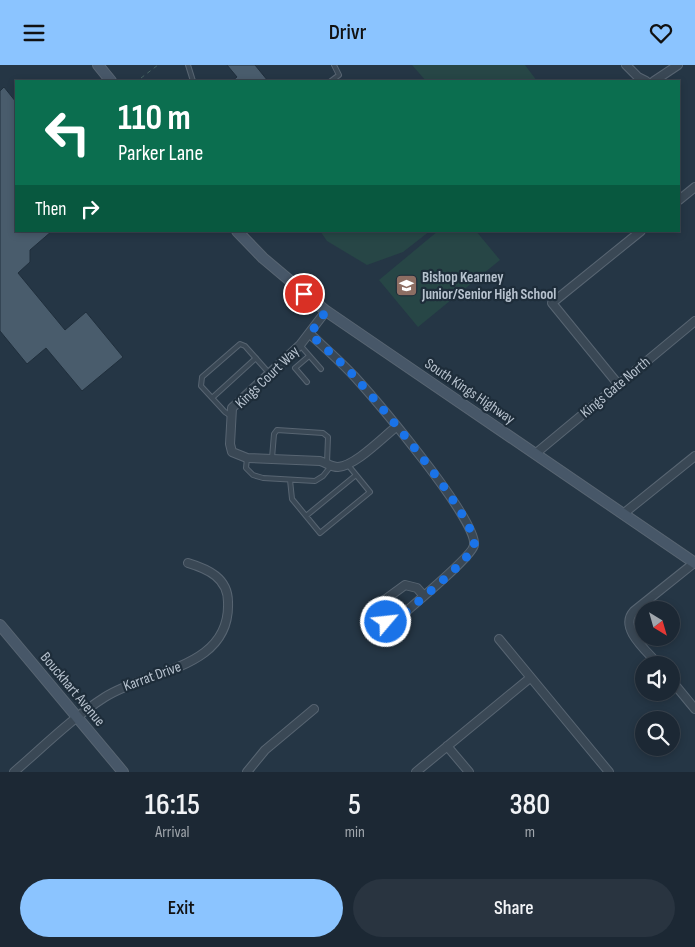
<!DOCTYPE html>
<style>
body{margin:0;font-family:"Sofia Sans Condensed",sans-serif;background:#293440;color:#f1f3f6;height:100vh;display:flex;flex-direction:column;font-size:19px;white-space:nowrap}
*{box-sizing:border-box;margin:0}
p{font-size:16px;color:#a0a6ac}
.icon{flex:none;width:28px;height:28px;fill:none;stroke:currentColor;stroke-width:2;stroke-linecap:round;stroke-linejoin:round}
.map{position:relative;height:707px;overflow:hidden}
.drawer{display:flex;flex-direction:column;background:#1c2834;flex:1}
.drawer>*{flex:none}
.hud{position:absolute;left:15px;top:15px;width:665px;height:152px;border-radius:0px;box-shadow:0 2px 8px #0003,0 0 0 1px #3a444f;background:#0b6e4f;color:#fff;overflow:hidden}
.needle{width:32px;rotate:143deg}
.buttons{position:absolute;left:635px;top:536px;display:grid;gap:10px}
.buttons a{display:grid;place-items:center;width:45px;height:45px;border-radius:50%;background:#1c2834;box-shadow:0 2px 8px #0003,0 0 0 1px #3a444f;font-size:25px}
.pin{position:absolute;display:grid;place-items:center;width:42px;height:42px;color:#fff;margin:-21px;border:2px solid #fff;border-radius:50%;box-shadow:0 1px 5px #0007}
.me{position:absolute;width:55px;margin:-28px;rotate:62deg;stroke-linejoin:round;filter:drop-shadow(0 0 4px #0008)}
.turn{display:flex;align-items:center;gap:18px;height:105px;padding:0 20px;font-size:22px}
.turn .icon{width:65px;height:65px;stroke-width:2.5}
.turn b{display:block;font-size:35px;line-height:42px}
.then{display:flex;align-items:center;height:48px;padding:0 20px;background:#0003;gap:10px;font-size:19px}
.eta{display:flex;justify-content:space-evenly;align-items:center;height:85px;text-align:center}
.eta b{font-size:30px;font-weight:600;line-height:35px}
.cta{display:flex;gap:10px;margin-top:auto;padding:10px 20px}
.cta a{flex:1;height:58px;border-radius:30px;background:#8bc4ff;color:#111;font-size:20px;font-weight:600;line-height:58px;text-align:center}
.cta a+a{background:#293440;color:#f1f3f6}
header{display:flex;justify-content:space-between;align-items:center;height:65px;padding:0 20px;background:#8bc4ff;color:#111;font-size:22px;font-weight:600}
.map>svg:first-child{display:block}
.green{fill:#274646}
.building{fill:#495c6c;stroke:#202f3c}
.lines{fill:none;stroke-linecap:round;stroke-linejoin:round}
.lane-casing{stroke:#586572;stroke-width:6}
.street-casing{stroke:#586572;stroke-width:10}
.secondary-casing{stroke:#586572;stroke-width:12}
.path{stroke:#466262;stroke-width:1;stroke-dasharray:4 4;stroke-linecap:butt}
.lane{stroke:#3a4855;stroke-width:4}
.street{stroke:#3a4855;stroke-width:8}
.secondary{stroke:#475768;stroke-width:10}
.route{stroke:#1a73e8;stroke-width:9;stroke-dasharray:0 16.2}
.labels{text-anchor:middle;stroke-width:4.5;stroke-linejoin:round;paint-order:stroke}
.poi-label{font-size:15px;font-weight:bold;fill:#b7c2ce;stroke:#1e2d3a;text-anchor:start}
.street-label{font-size:15px;fill:#b7c2ce;stroke:#1e2d3a}
</style>
<header><svg class="icon" aria-label="menu" viewBox="0 0 24 24"><path d="M4 6h16M4 12h16M4 18h16"/></svg>Drivr<svg class="icon" aria-label="heart" viewBox="0 0 24 24"><path d="M12 20l-8-8c-3-5 5-10 8-4 3-6 11-1 8 4z"/></svg></header>
<div class="map">
<svg width="695" height="707" viewBox="0 0 695 707">
<rect width="100%" height="100%" fill="#253645"/>
<path class="green" d="M412,0H525L537,16H426Z
M320,166H430L403,187L367,200L327,176Z
M438,166H476L500,195L418,262L379,215Z"/>
<path class="building" d="M227,0H255L268,16H232L237,12Z
M4,22L16,37V166H52L30,185V197L18,208L65,265L86,247L123,292L82,326L46,283L27,299L0,266V26Z"/>
<g class="lines">
<defs>
<path id="lane" d="M188,0L193,16
M331,16L339,10L334,0
M300,280L321,304
M307,317L295,303L309,291
M212,333L256,293
M231,351L225,347L201,321L202,312L240,279L245,281L269,308
M247,393L246,403L253,410L263,413L315,416L323,411L331,401
M272,393L274,369L277,365L323,368L328,372L327,398
M290,415L292,434L320,468L370,427L348,400
M306,451L356,410"/>
<path id="street" d="M626,0L638,12L646,16
M654,16L678,0
M679,135L695,122
M326,246L300,280L232,343L230,379L232,387L247,393L320,396C327,398 331,402 338,402C355,401 382,373 396,362
M310,269C325,283 340,296 354,311C375,334 478,455 474,480C473,489 433,523 424,531
M618,319L552,238L641,166
M535,389L695,256
M623,449L695,391
M405,520L417,523L424,531L394,557H386L378,548L379,539Z
M499,574L609,707
M659,600C647,586 618,563 634,546L694,498
M671,615L695,644
M447,681L469,707
M14,707C43,682 72,653 105,632C146,605 231,605 228,537C228,513 208,504 188,498
M247,707L265,685L314,644
M416,707L530,613"/>
<path id="secondary" d="M98,0L111,16
M237,166L263,193L326,246L695,498
M0,560L123,707"/>
</defs>
<use href="#lane" class="lane-casing"/>
<use href="#street" class="street-casing"/>
<use href="#secondary" class="secondary-casing"/>
<path class="path" d="M141,13L158,0"/>
<use href="#lane" class="lane"/>
<use href="#street" class="street"/>
<use href="#secondary" class="secondary"/>
</g>
<g class="lines">
<path class="route" d="M304,229L326,246L310,269C325,283 340,296 354,311C375,334 480,456 474,481C470,495 408,545 394,557H386"/>
</g>
<defs>
<symbol id="school-square" viewBox="-11 -11 22 22"><rect x="-9" y="-9" width="18" height="18" rx="4" fill="#8d6e63" stroke="#1e2d3a"/><path d="M0-5L7-2L0 1L-7-2ZM-4 1L0 2.5L4 1V4Q0 6-4 4Z" fill="#fff"/></symbol>
</defs>
<g fill-rule="evenodd">
<use href="#school-square" x="394" y="208" width="25" height="25"/>
</g>
<g class="labels">
<g class="poi-label">
<text x="422" y="217">Bishop Kearney<tspan x="422" dy="17">Junior/Senior High School</tspan></text>
</g>
<g class="street-label">
<text transform="translate(267 312) rotate(-44)" y="5">Kings Court Way</text>
<text transform="translate(615 322) rotate(-40)" y="5">Kings Gate North</text>
<text transform="translate(470 326) rotate(34)" y="5">South Kings Highway</text>
<text transform="translate(152 611) rotate(-20)" y="5">Karrat Drive</text>
<text transform="translate(73 624) rotate(50)" y="5">Bouckhart Avenue</text>
</g>
</g>
</svg>
<div class="buttons">
<a><svg class="needle" viewBox="-14 -14 28 28"><path d="M0-13l5 13h-10z" fill="#e53935"/><path d="M0 13l5-13h-10z" fill="#a0a6ac"/></svg></a>
<a><svg class="icon" aria-label="sound" viewBox="0 0 24 24"><path d="M4 9h4l5-4v14l-5-4H4zM17 9q2 3 0 6"/></svg></a>
<a><svg class="icon" aria-label="search" viewBox="0 0 24 24"><circle cx="10" cy="10" r="6"/><path d="M15 15l6 6"/></svg></a>
</div>
<div class="pin" style="left:304px;top:229px;background:#d93025"><svg class="icon" aria-label="arrive" viewBox="0 0 24 24"><path d="M6 21V4h12l-3 4 3 4H6"/></svg></div>
<svg class="me" style="left:386px;top:557px" viewBox="-20 -20 40 40"><circle r="17" fill="#1a73e8" stroke="#fff" stroke-width="3"/><path d="M0-11L8 9 0 5-8 9z" fill="#fff"/></svg>
<div class="hud">
<div class="turn"><svg class="icon" aria-label="left" viewBox="0 0 24 24"><path d="M17 20v-9H6M10 6l-5 5 5 5"/></svg><div><b>110 m</b>Parker Lane</div></div>
<div class="then">Then<svg class="icon" aria-label="right" viewBox="0 0 24 24"><path d="M7 20v-9h11M14 6l5 5-5 5"/></svg></div>
</div>
</div>
<section class="drawer">
<div class="eta">
<div><b>16:15</b><p>Arrival</p></div>
<div><b>5</b><p>min</p></div>
<div><b>380</b><p>m</p></div>
</div>
<div class="cta"><a>Exit</a><a>Share</a></div>
</section>
